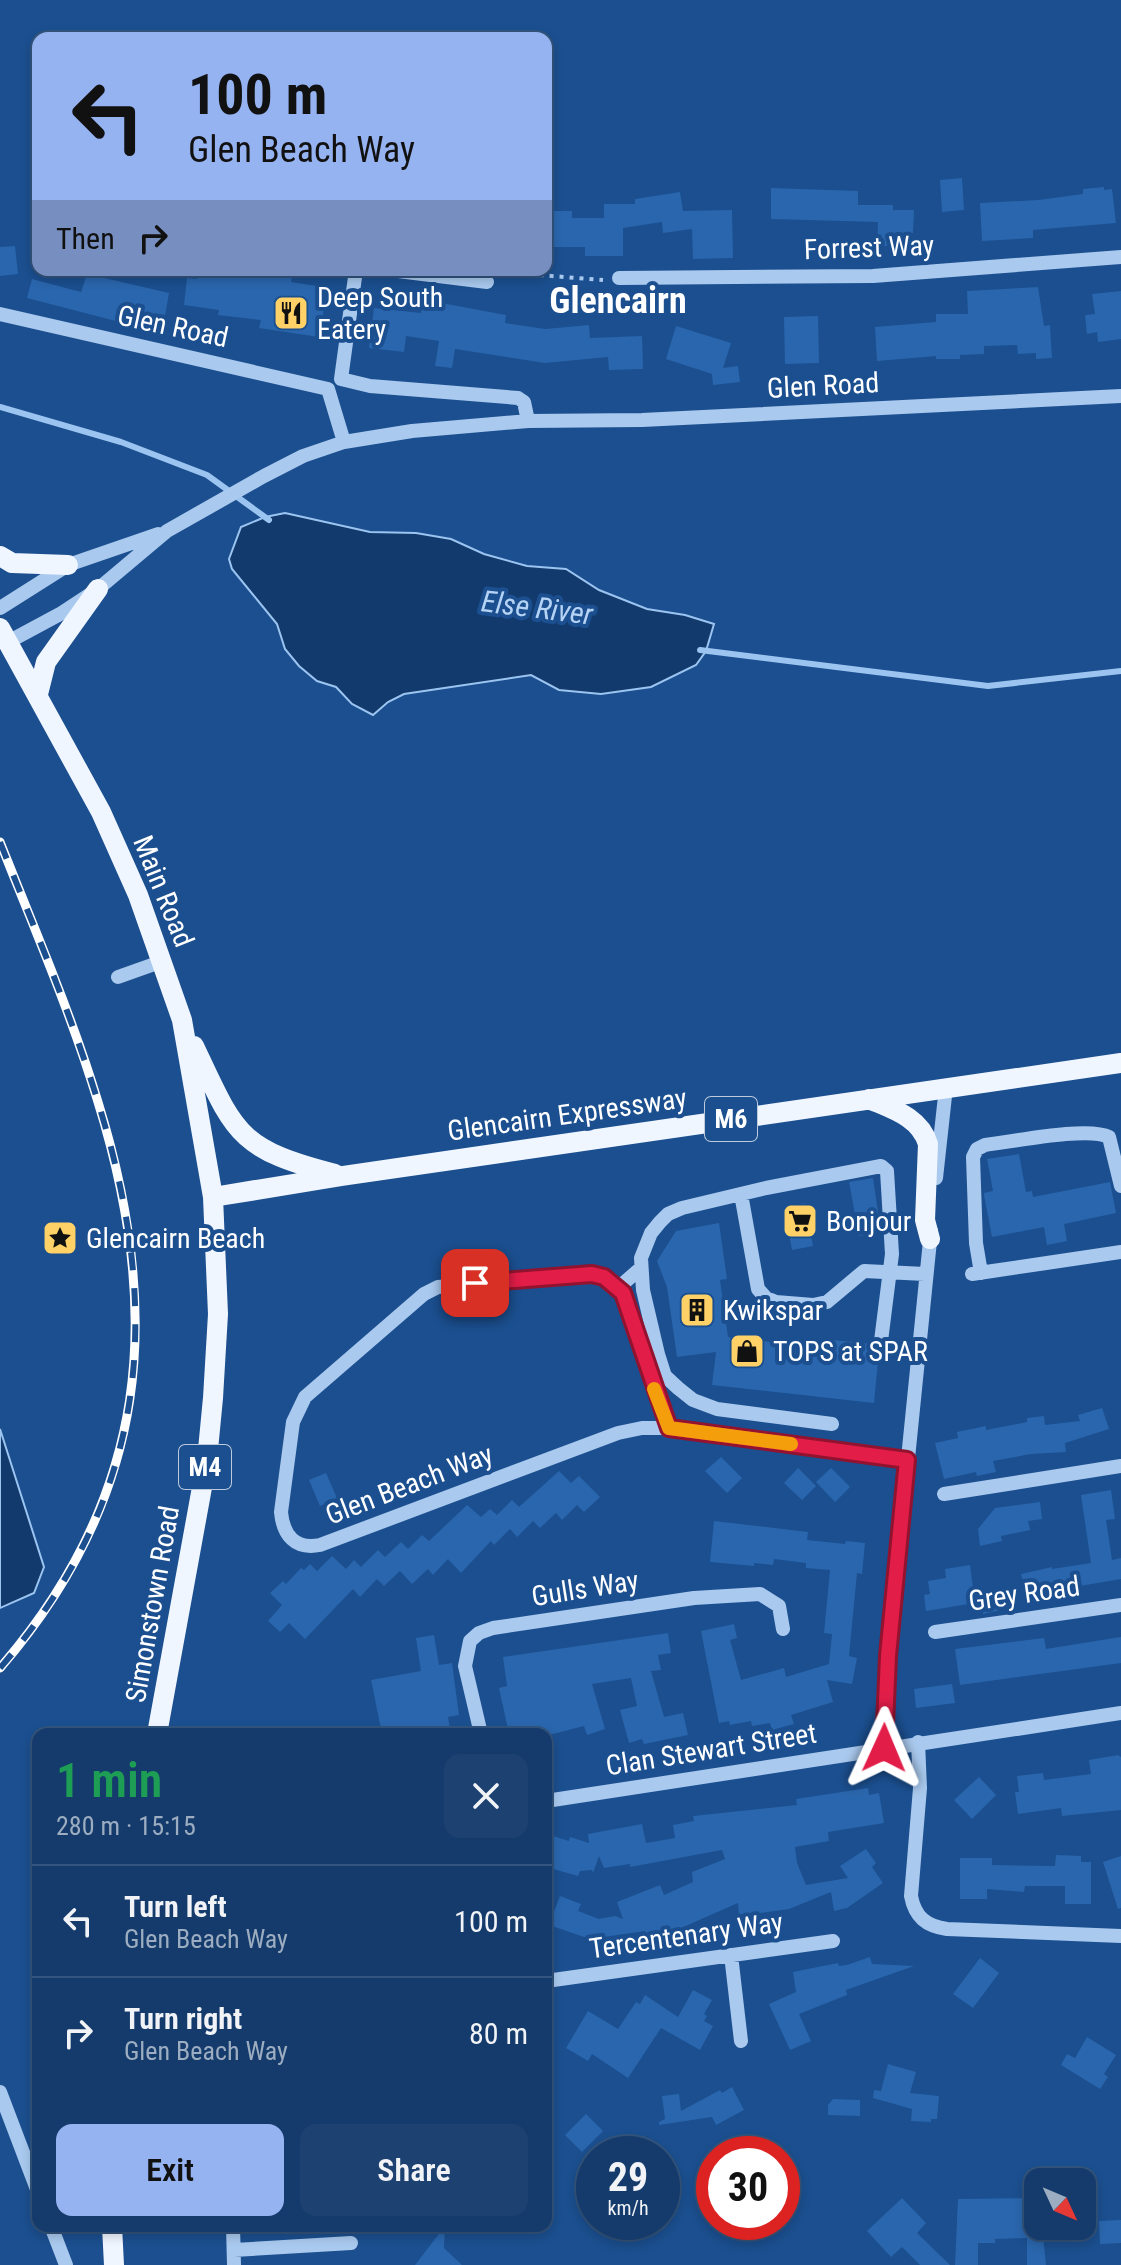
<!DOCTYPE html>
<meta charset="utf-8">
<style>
body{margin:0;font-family:"Roboto Condensed",sans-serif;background:#1d4271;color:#f1f3f6;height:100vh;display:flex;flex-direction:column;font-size:30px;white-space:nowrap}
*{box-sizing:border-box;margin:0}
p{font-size:26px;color:#9dadc1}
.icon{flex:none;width:44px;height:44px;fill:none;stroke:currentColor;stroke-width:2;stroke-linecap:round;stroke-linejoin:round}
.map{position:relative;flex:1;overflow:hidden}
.drawer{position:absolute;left:32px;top:1728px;width:520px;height:504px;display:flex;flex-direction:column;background:#143b6b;border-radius:16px;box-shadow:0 4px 12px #0003,0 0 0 2px #33557e}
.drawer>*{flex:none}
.hud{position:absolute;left:32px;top:32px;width:520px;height:244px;border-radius:16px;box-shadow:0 4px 12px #0003,0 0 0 2px #33557e;background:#95b2f1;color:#111;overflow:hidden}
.needle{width:52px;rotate:134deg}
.fabs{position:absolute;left:1024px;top:2168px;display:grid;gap:16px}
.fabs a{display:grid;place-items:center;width:72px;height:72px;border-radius:16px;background:#143b6b;box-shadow:0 4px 12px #0003,0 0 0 2px #33557e;font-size:40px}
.speed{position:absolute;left:576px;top:2136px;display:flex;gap:16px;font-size:40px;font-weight:700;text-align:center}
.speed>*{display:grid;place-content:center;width:104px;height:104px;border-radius:50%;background:#143b6b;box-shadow:0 4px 12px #0003,0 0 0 2px #33557e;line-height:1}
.speed small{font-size:20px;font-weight:400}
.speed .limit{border:12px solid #d22;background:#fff;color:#111}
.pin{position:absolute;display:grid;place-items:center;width:68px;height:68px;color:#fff;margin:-34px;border-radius:16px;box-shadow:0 4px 12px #0006}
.me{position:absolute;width:88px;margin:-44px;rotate:1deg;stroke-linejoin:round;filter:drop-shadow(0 0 6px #0008)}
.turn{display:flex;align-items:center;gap:28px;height:168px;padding:0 24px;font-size:36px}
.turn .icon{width:104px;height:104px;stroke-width:2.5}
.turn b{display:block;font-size:56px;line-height:68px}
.then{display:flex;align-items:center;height:76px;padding:0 24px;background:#0003;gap:16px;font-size:30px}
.round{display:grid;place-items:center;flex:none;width:84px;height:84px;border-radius:16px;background:#1d4271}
.overview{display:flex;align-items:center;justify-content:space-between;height:136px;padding:0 24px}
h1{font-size:48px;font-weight:600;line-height:60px;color:#1e9e55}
.action{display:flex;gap:16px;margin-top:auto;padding:16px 24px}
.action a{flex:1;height:92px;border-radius:16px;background:#95b2f1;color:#111;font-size:32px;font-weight:600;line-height:92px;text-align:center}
.action a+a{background:#1d4271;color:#f1f3f6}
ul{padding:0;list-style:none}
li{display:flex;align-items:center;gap:24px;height:112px;padding:0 24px;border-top:2px solid #33557e}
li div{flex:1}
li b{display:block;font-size:30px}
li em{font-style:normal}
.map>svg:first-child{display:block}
.water{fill:#123a6d;stroke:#9cc4f0;stroke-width:2}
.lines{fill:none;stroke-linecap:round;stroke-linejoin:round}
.stream{stroke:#9cc4f0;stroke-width:6}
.building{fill:#2a66ad}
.path{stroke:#a9c9ee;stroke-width:4;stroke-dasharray:4 6;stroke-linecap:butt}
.minor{stroke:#a9c9ee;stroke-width:14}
.major{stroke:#f0f6ff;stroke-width:20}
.rail-casing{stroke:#fff;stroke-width:9}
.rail{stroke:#1b4f8f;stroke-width:6;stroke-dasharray:18;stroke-linecap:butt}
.route-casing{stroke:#92132f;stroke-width:20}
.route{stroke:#e11d48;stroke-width:14}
.slow{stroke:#f59e0b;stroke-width:14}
.labels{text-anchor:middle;stroke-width:8;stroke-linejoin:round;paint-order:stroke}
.shield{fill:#1b4f8f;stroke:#bbcadd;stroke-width:2}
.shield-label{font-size:26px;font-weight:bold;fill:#fff}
.street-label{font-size:28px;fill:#fff;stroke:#1b4f8f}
.poi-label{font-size:28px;fill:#fff;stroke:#1b4f8f;text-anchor:start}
.water-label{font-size:30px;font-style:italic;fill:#b5d3f5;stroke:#1b4f8f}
.district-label{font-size:36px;font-weight:bold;fill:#fff;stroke:#1b4f8f}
</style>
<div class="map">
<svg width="1121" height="2265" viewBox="0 0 1121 2265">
<rect width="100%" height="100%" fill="#1b4f8f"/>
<path class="water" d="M285,513L370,532L416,533L451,539L484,554L527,566L566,569L599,590L647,609L685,615L714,624L706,651L696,665L651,687L601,694L559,690L531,675L404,694L388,702L373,715L352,704L336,687L317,681L299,666L285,649L277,624L232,569L229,559L241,527L265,517Z
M0,1429L44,1567L34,1593L0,1608Z"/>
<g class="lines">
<path class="stream" d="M0,407L121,442L207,475L269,520
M700,650L988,686L1121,671"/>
</g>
<path class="building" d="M962,178L964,210L942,212L940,180Z
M1104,187V190L1112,189L1116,223L1033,230V238L982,241L980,203L1039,200L1083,194V189Z
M771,188L858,191V205H893V210H914L913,233H896V246H877L878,222L771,219Z
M680,192L683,211L732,210L733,258L693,259L692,229L663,233L662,222L623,228V256H585V247H546V211H572V218H604V204H635V199Z
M15,246L18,274L0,276V247Z
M198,270H242L268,275L270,270H293L291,282L323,287L321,296L326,297L319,337L259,328L261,320L218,315L219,310L184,305L187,278L197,279Z
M87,274L169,293L162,333L27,298L32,279L81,292Z
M1038,287L1044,326L1050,325L1052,358L1036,359V353L1018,354L1017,345L984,346V354L960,355V359H936V356L877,361L875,327L936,322V314H968L967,291Z
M1121,291V339L1098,342L1097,332L1087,334L1085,315L1095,314L1092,294Z
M436,302L506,315L505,323L545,329L589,325L590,338L642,336L643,369L609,370L608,357L545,363L455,349L452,368L435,366L439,341L406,336L404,352L369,348L374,308L421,313L422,304L435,305Z
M818,316L819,363L785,364L784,317Z
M676,326L731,343L723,368L738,366L740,382L713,385L712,374L666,359Z
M1019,1154L1026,1192L1032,1191L1033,1197L1110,1182L1116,1213L1064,1224L1067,1241L1047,1245L1044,1227L992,1237L984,1195V1193L993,1191L987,1159Z
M873,1178L881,1232L859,1236L849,1182Z
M805,1203L806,1207L810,1206L815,1234L811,1235L813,1246L792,1250L784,1207Z
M719,1223L727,1279L720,1280L728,1337L822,1348L823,1339L872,1344L879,1351L874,1403L712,1385L716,1352L677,1357L667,1287L657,1261L676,1231Z
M1102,1408L1109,1429L1065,1443L1066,1452L1031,1454L993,1461L996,1472L977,1476L976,1472L944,1479L935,1443L958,1438L957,1432L986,1426V1430L1027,1422V1418L1044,1416L1045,1425L1080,1421L1078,1415Z
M721,1457L742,1478L727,1493L705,1471Z
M798,1468L816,1486L802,1500L784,1483Z
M831,1468L850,1487L835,1502L816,1482Z
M559,1471L571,1483L579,1476L600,1497L584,1512L577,1505L562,1520L556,1513L540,1528L533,1521L517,1537L510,1529L494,1545L491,1541L461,1573L448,1559L433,1575L428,1569L412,1584L400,1571L384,1586L377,1579L360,1597L353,1589L305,1639L289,1623L280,1632L268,1621L282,1605L270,1593L283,1581L286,1584L301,1568L304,1570L310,1564L317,1571L332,1556L346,1569L354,1560L361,1567L378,1550L385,1557L401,1542L408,1549L422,1535L429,1541L467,1505L481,1517L490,1509L497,1515L512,1500L519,1507Z
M326,1473L337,1498L320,1506L309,1480Z
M1111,1490L1115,1519L1106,1520L1112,1560L1121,1558V1579L1074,1587V1585L1026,1596L1021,1574L1052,1567V1569L1091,1563L1081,1495Z
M1040,1502L1042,1519L1028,1521L1030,1530L1001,1536L1002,1541L980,1546L978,1529L995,1508Z
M714,1521L808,1532L807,1540L845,1544L846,1541L865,1543L862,1574L857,1573L849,1656L857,1658L852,1684L827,1680L833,1702L791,1715L794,1724L772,1730L770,1723L752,1726L751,1721L730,1725L729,1721L719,1723L701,1631L734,1624L737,1638L730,1640L741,1680L784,1668L786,1677L829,1664L832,1634L824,1633L830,1570L806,1568V1563L774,1559L773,1565L754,1563V1566L710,1562Z
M970,1565L975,1603L926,1611L924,1595L930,1594L928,1581L946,1578L945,1569Z
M1011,1587L1015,1607L983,1614L979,1594Z
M668,1633L671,1653L658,1655L661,1670L651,1671L664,1717L683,1713L688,1735L644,1744L642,1739L629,1743L620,1710L637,1706L631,1678L592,1684L605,1729L587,1735L584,1726L553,1734H509L499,1688L507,1686L503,1657Z
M434,1635L439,1665L452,1663L459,1715L448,1717L451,1734H382L371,1680L421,1671L416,1638Z
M1121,1637V1663L960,1685L955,1649L1044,1638L1046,1649Z
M952,1684L955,1703L916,1708L914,1689Z
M1118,1755L1121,1757V1810L1062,1816L1061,1808L1018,1814L1015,1792H1019L1017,1776L1043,1773L1044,1780L1091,1774L1089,1760Z
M979,1777L996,1795L972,1819L954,1800Z
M868,1788L869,1795L879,1793L884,1823L828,1832L829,1841L795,1847L797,1863L806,1885L848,1878L840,1866L866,1849L876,1863L872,1867L883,1883L847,1908L834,1911L831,1892L789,1909L739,1916L738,1903L681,1928L661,1930L647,1936L645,1931L590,1939L549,1925L560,1896L581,1904L578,1911L599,1919L615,1916L623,1919L617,1902L660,1885L664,1895L693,1882L692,1872L725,1859L722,1850L630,1867V1864L604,1868L599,1856L593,1873L592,1870L580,1871L578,1876L546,1867V1848L550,1835L569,1841L570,1837L589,1843L588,1834L642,1824L646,1843L675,1838L673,1825L694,1821L693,1816L797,1805L796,1799Z
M1056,1855L1081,1856V1862H1091V1904H1065V1886H1025L1024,1892L987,1889V1899H960V1858H992V1865L1055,1866Z
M1121,1856V1908L1118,1909L1103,1862Z
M870,1957L872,1964L914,1966L846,1990L847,1995L799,2014L811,2041L790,2050L769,2004L796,1992L793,1972L838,1963L839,1966L847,1965Z
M980,1958L999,1973L973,2008L953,1994Z
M693,1990L712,2000L704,2014L707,2016L704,2021L713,2026L700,2050L661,2028L628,2078L592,2054L588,2061L566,2048L588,2011L618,2029L636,2002L640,2004L645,1995L678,2017Z
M1087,2037L1116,2055L1104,2074L1108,2077L1100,2089L1061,2065L1067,2054L1075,2058Z
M888,2064L916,2072L910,2093L939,2096L937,2119H931V2122L911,2121L912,2109L873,2098L874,2090L881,2091Z
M732,2087L744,2110L716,2125L712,2117L659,2125V2122L665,2119L662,2096L679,2094L681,2111L720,2090L722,2093Z
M833,2099L860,2100V2116L828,2115V2105Z
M586,2114L603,2131L582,2152L565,2135Z
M902,2198L926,2223L917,2233L950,2265H920L902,2247L891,2257L867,2231Z
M1037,2198L1038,2226H1042L1046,2265H1027V2238L995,2239V2243H978V2265H955L958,2199Z
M1121,2220V2243L1100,2244L1099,2221Z
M445,2226L444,2248L462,2265H415Z"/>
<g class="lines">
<path class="path" d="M500,276L513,273L603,280"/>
<path class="minor" d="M390,270L487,282
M619,278L873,276L1121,257
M0,314L328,389L344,442
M341,379L370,386L518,398L524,402L528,421
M341,379L356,270
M0,608L68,565L158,534
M8,642L60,614L98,589L167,531L264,476L303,456L344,442L412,431L528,421L642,420L1121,396
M118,977L163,961
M936,1178L946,1087
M741,1194L758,1289L766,1298L776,1302L813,1305L827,1302L864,1271L925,1274
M981,1273L976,1243L973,1157L977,1149L985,1145C1012,1142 1088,1126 1109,1137L1121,1186
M972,1274L1121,1252
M618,1288L641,1268
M832,1424L717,1409L693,1400L678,1388L665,1376L658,1354L643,1290L641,1258L651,1233L660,1222L668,1214L682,1208L766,1188L881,1166L887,1171L892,1254L881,1341
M669,1428L623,1293L604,1277L592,1274L438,1287L424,1294L305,1397L293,1422L281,1512C283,1535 295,1550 320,1545L618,1433L642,1428H669L907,1460
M944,1494L1121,1466
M935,1632L1121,1605
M481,1734L465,1666L470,1641L479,1633L493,1628L694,1598L760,1594L779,1606L783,1629
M918,1742L920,1788L911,1896C915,1917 926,1926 947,1929L1121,1936
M884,1748L888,1656L931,1231
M546,1801L1121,1713
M731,1955L741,2041
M546,1981L833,1941
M0,2092L38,2192
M51,2226L66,2265
M233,2226L234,2265
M234,2250L351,2243"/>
<path class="major" d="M0,556L12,563L68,565
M0,628L101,812L138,895L182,1020L213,1197L218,1314L213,1398L207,1460L157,1734
M38,694L46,662L98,589
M194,1046C235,1133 237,1149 335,1174
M869,1099C892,1109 920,1117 928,1144L925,1220L930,1239
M213,1197L342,1176L1121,1063
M112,2226L114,2265"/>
<defs>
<path id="rail" d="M0,842C34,928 71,1013 98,1102C164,1315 149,1496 0,1668"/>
</defs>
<use href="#rail" class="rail-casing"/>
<use href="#rail" class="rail"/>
</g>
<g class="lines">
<defs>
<path id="route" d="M475,1283L592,1274L604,1277L623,1293L669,1428L907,1460L888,1656L884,1748"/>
</defs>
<use href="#route" class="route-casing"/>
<use href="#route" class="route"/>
<path class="slow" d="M654,1389L669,1428L791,1444"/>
</g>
<defs>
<symbol id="restaurant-square" viewBox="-11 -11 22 22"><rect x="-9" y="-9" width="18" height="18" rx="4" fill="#ffd166" stroke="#1b4f8f"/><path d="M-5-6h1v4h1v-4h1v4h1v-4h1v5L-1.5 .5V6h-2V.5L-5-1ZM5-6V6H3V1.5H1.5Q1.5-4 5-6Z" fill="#111"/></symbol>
<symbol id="supermarket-square" viewBox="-11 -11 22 22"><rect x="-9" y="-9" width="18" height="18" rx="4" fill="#ffd166" stroke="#1b4f8f"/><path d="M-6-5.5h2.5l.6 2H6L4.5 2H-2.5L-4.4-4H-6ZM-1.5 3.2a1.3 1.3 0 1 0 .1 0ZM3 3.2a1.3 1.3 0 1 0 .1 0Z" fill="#111"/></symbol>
<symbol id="sight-square" viewBox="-11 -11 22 22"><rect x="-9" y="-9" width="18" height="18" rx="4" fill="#ffd166" stroke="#1b4f8f"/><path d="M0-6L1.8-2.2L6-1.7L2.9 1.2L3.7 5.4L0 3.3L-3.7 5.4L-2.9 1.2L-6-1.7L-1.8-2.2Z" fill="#111"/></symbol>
<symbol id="building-square" viewBox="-11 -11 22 22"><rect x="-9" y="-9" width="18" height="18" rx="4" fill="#ffd166" stroke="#1b4f8f"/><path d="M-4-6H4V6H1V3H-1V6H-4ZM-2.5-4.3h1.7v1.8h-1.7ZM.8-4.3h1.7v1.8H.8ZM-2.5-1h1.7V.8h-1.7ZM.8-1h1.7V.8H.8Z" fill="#111"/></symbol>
<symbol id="shop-square" viewBox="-11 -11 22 22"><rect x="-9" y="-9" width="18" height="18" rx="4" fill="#ffd166" stroke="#1b4f8f"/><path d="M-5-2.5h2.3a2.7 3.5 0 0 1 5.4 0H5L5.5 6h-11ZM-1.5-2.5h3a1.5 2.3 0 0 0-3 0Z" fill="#111"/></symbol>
</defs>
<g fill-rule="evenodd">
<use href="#restaurant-square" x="271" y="293" width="40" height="40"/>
<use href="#supermarket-square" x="780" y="1201" width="40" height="40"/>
<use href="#sight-square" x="40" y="1218" width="40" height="40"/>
<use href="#building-square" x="677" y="1290" width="40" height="40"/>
<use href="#shop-square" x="727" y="1331" width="40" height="40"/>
</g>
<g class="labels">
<g class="shield">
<rect x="705" y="1097" width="52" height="44" rx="6"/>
<rect x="179" y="1445" width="52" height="44" rx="6"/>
</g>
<g class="shield-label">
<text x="731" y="1128">M6</text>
<text x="205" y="1476">M4</text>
</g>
<g class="street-label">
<text transform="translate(869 247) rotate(-2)" y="10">Forrest Way</text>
<text transform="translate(173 326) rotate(12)" y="10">Glen Road</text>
<text transform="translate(823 385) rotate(-3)" y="10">Glen Road</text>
<text transform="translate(164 891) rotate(68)" y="10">Main Road</text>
<text transform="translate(567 1114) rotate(-8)" y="10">Glencairn Expressway</text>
<text transform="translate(409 1484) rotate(-21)" y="10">Glen Beach Way</text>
<text transform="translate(585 1588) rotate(-9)" y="10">Gulls Way</text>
<text transform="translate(1024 1593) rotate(-8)" y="10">Grey Road</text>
<text transform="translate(152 1604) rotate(-80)" y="10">Simonstown Road</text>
<text transform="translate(711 1749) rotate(-9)" y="10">Clan Stewart Street</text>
<text transform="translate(686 1935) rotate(-8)" y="10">Tercentenary Way</text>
</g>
<g class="poi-label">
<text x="317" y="307">Deep South<tspan x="317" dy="32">Eatery</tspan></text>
<text x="826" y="1231">Bonjour</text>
<text x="86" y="1248">Glencairn Beach</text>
<text x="723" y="1320">Kwikspar</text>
<text x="773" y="1361">TOPS at SPAR</text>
</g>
<g class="water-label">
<text transform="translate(537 608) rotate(7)" y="10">Else River</text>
</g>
<g class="district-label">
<text x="618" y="313">Glencairn</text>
</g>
</g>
</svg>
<div class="fabs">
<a><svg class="needle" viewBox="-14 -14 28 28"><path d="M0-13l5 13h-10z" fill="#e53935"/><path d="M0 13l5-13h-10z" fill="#9dadc1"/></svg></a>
</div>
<div class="speed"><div>29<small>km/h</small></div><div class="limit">30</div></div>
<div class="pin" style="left:475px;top:1283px;background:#d93025"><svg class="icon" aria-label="arrive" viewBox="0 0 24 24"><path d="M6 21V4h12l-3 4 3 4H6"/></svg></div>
<svg class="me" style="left:884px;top:1748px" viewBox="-20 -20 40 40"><path d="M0-17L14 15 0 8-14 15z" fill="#e11d48" stroke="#fff" stroke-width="4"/></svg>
<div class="hud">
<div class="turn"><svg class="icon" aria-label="left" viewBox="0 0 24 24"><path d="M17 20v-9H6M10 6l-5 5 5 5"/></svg><div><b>100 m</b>Glen Beach Way</div></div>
<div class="then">Then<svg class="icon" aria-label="right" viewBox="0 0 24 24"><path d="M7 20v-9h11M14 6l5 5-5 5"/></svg></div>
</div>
<section class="drawer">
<div class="overview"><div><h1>1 min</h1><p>280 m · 15:15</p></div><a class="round"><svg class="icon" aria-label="close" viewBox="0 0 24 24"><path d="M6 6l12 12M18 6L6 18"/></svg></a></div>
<ul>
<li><svg class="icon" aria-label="left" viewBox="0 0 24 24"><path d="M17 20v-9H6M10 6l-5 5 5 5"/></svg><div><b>Turn left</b><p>Glen Beach Way</p></div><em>100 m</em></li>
<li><svg class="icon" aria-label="right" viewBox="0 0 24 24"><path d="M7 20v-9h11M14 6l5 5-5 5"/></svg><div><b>Turn right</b><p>Glen Beach Way</p></div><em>80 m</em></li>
</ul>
<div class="action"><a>Exit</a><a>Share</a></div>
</section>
</div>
